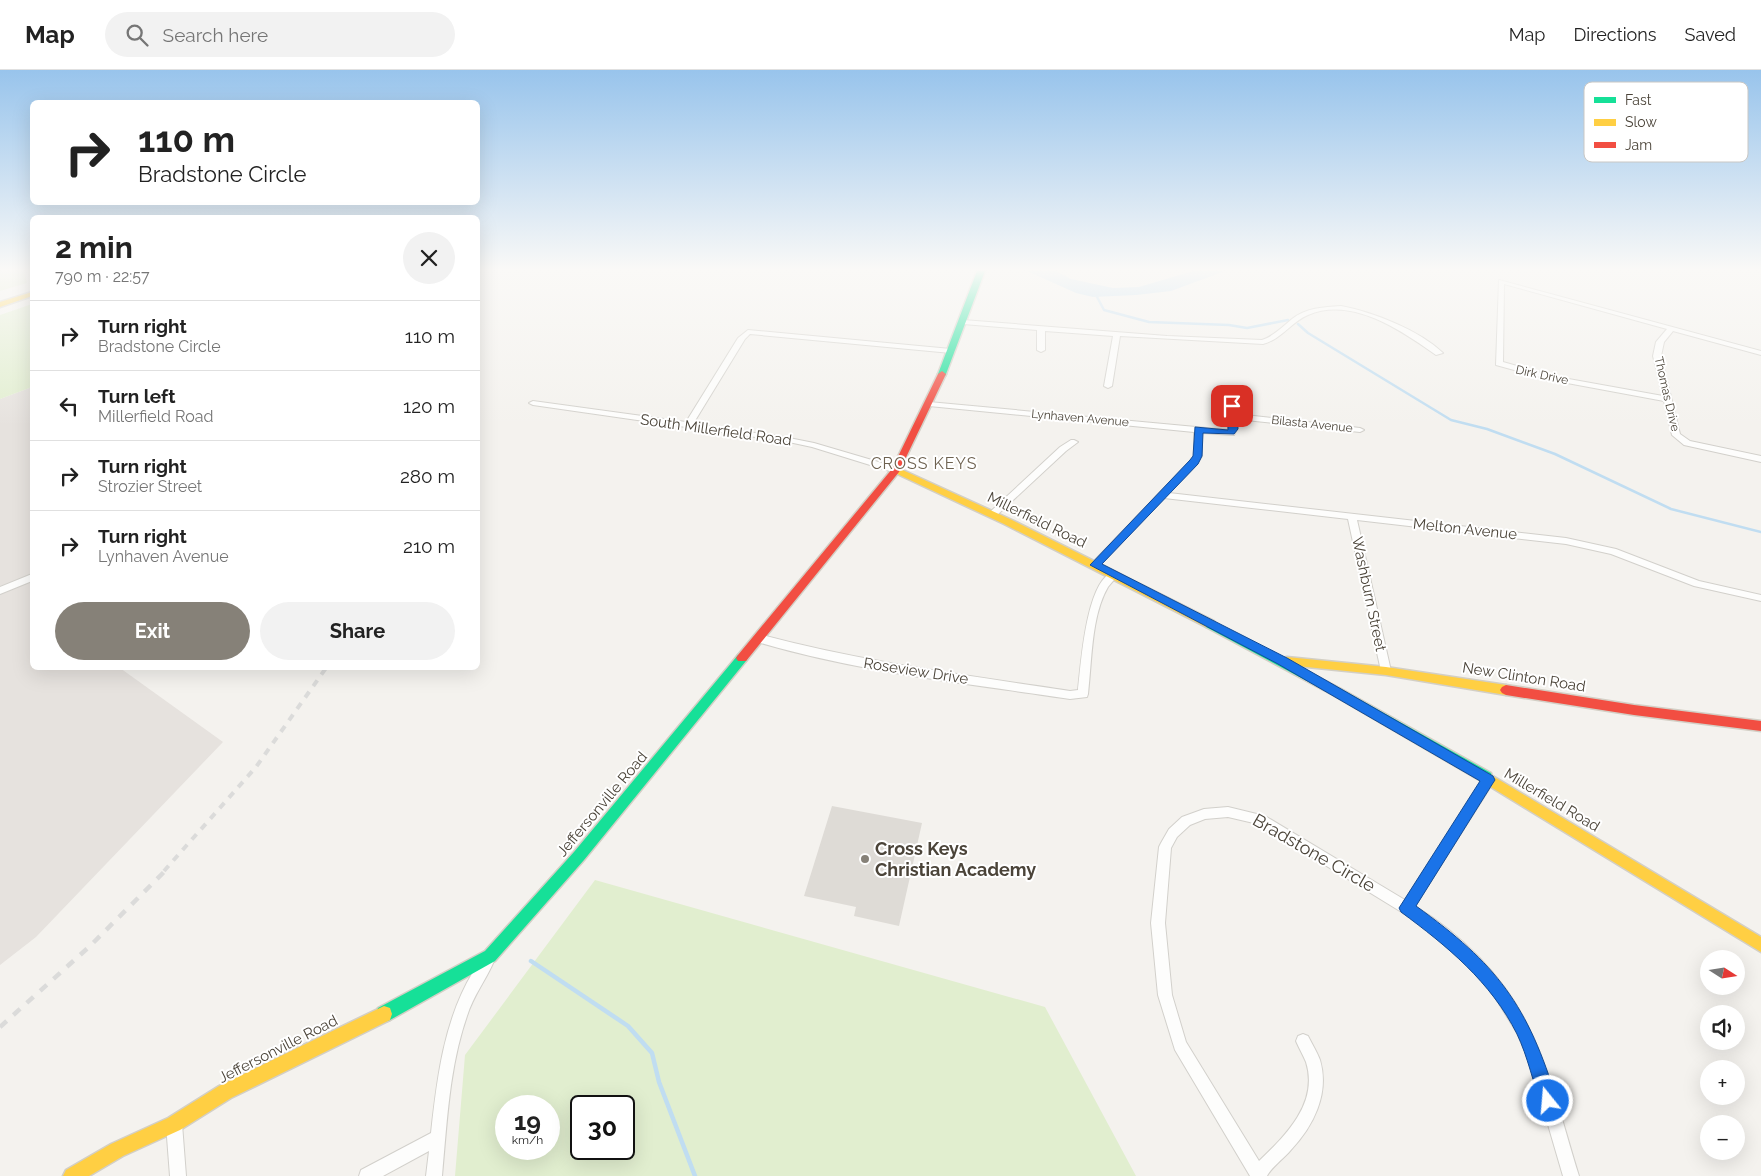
<!DOCTYPE html>
<meta charset="utf-8">
<style>
body{margin:0;font-family:Raleway,sans-serif;background:#f2f2f2;color:#222;height:100vh;display:flex;flex-direction:column;font-size:19px;white-space:nowrap}
*{box-sizing:border-box;margin:0}
p{font-size:16px;color:#767676}
.icon{flex:none;width:28px;height:28px;fill:none;stroke:currentColor;stroke-width:2;stroke-linecap:round;stroke-linejoin:round}
.map{position:relative;flex:1;overflow:hidden}
.side{position:absolute;left:30px;top:145px;width:450px;height:455px;display:flex;flex-direction:column;background:#fff;border-radius:8px;box-shadow:0 5px 20px #0002}
.side>*{flex:none}
.hud{position:absolute;left:30px;top:30px;width:450px;height:105px;border-radius:8px;box-shadow:0 5px 20px #0002;background:#fff;color:#222;overflow:hidden}
.needle{width:32px;rotate:102deg}
.fabs{position:absolute;left:1700px;top:880px;display:grid;gap:10px}
.fabs a{display:grid;place-items:center;width:45px;height:45px;border-radius:50%;background:#fff;box-shadow:0 5px 20px #0002;font-size:25px}
.speed{position:absolute;left:495px;top:1025px;display:flex;gap:10px;font-size:25px;font-weight:700;text-align:center}
.speed>*{display:grid;place-content:center;width:65px;height:65px;border-radius:50%;background:#fff;box-shadow:0 5px 20px #0002;line-height:1}
.speed small{font-size:12px;font-weight:400}
.speed .limit{border:2px solid #111;border-radius:8px;background:#fff;color:#111}
.pin{position:absolute;display:grid;place-items:center;width:42px;height:42px;color:#fff;margin:-21px;border-radius:10px;box-shadow:0 2px 8px #0006}
.me{position:absolute;width:55px;margin:-28px;rotate:343deg;stroke-linejoin:round;filter:drop-shadow(0 0 4px #0008)}
.turn{display:flex;align-items:center;gap:18px;height:105px;padding:0 25px;font-size:22px}
.turn .icon{width:65px;height:65px;stroke-width:2.5}
.turn b{display:block;font-size:35px;line-height:42px}
.round{display:grid;place-items:center;flex:none;width:52px;height:52px;border-radius:26px;background:#f2f2f2}
.headline{display:flex;align-items:center;justify-content:space-between;height:85px;padding:0 25px}
h1{font-size:30px;font-weight:700;line-height:38px}
.primary-button{display:flex;gap:10px;margin-top:auto;padding:10px 25px}
.primary-button a{flex:1;height:58px;border-radius:30px;background:#868178;color:#fff;font-size:20px;font-weight:700;line-height:58px;text-align:center}
.primary-button a+a{background:#f2f2f2;color:#222}
ul{padding:0;list-style:none}
li{display:flex;align-items:center;gap:15px;height:70px;padding:0 25px;border-top:1px solid #e0e0e0}
li div{flex:1}
li b{display:block;font-size:19px}
li em{font-style:normal}
header{display:flex;align-items:center;gap:30px;box-sizing:border-box;height:70px;padding:0 25px;background:#fff;border-bottom:1px solid #e0e0e0}
header strong{font-size:24px}
nav{display:flex;gap:28px;margin-inline-start:auto;font-size:18px}
.search{width:350px;height:45px;background:#f2f2f2;display:flex;align-items:center;gap:12px;box-sizing:border-box;padding:0 18px;border-radius:28px;color:#767676;font-size:19px}
.map>svg:first-child{display:block}
.industrial{fill:#e6e2de}
.green{fill:#e1eecf;fill-rule:evenodd}
.water{fill:#c0ddf1}
.lines{fill:none;stroke-linecap:round;stroke-linejoin:round}
.stream-far1{stroke:#c0ddf1;stroke-width:2.5}
.stream{stroke:#c0ddf1;stroke-width:4.5}
.building{fill:#dedbd6}
.street-casing{stroke:#d2d0cb;stroke-width:2}
.fast-casing{stroke:#d3cfc5;stroke-width:3}
.slow-casing{stroke:#d3cfc5;stroke-width:3}
.jam-casing{stroke:#d3cfc5;stroke-width:3}
.street{fill:#fdfdfc;fill-rule:evenodd}
.fast{fill:#16e098;fill-rule:evenodd}
.slow{fill:#ffcf43;fill-rule:evenodd}
.jam{fill:#f24e42;fill-rule:evenodd}
.rail-far1{stroke:#dbdbda;stroke-width:4;stroke-dasharray:7 7;stroke-linecap:butt}
.rail{stroke:#dbdbda;stroke-width:4.5;stroke-dasharray:9 9;stroke-linecap:butt}
.route{fill:#1a73e8;stroke:#114b97}
.poi-dot{fill:#868178;stroke:#fff;stroke-width:2}
.labels{text-anchor:middle;stroke-width:4;stroke-linejoin:round;paint-order:stroke}
.far-street-label{font-size:12px;fill:#4b4439;stroke:#fff}
.street-label{font-size:15px;fill:#4b4439;stroke:#fff}
.neighbourhood-label{font-size:16px;letter-spacing:1px;fill:#6e6250;stroke:#fff}
.near-poi-label{font-size:18px;font-weight:bold;fill:#4b4439;stroke:#fff;text-anchor:start}
.near-street-label{font-size:18px;fill:#4b4439;stroke:#fff}
.key{fill:#fff;stroke:#c9c7c4;stroke-width:1}
.key-label{font-size:14px;fill:#4b4439}
</style>
<header>
<strong>Map</strong>
<div class="search"><svg class="icon" aria-label="search" viewBox="0 0 24 24"><circle cx="10" cy="10" r="6"/><path d="M15 15l6 6"/></svg>Search here</div>
<nav><a>Map</a><a>Directions</a><a>Saved</a></nav>
</header>
<div class="map">
<svg width="1761" height="1106" viewBox="0 0 1761 1106">
<rect width="100%" height="100%" fill="#f4f2ee"/>
<path class="industrial" d="M32,317V598H120L223,672L36,867L0,895V329Z"/>
<path class="green" d="M0,201H24L27,213L0,221Z
M32,234V317L0,329V245Z
M595,810L1045,937L1136,1106H455L465,985ZM506,1036H549V1079H506ZM581,1036H624V1079H581Z"/>
<path class="water" d="M1027,201H1056L1071,209L1113,218L1139,217L1193,201H1225L1171,221L1136,225L1093,227L1076,223Z"/>
<g class="lines">
<path class="stream-far1" d="M1096,225L1104,240L1149,252L1229,255L1247,258L1288,250
M1298,254L1308,263L1451,350L1487,359L1555,384L1671,439L1761,462"/>
<path class="stream" d="M531,891L628,956L652,983L659,1012L695,1106"/>
</g>
<path class="building" d="M832,736L922,753L899,856L854,846L856,837L804,826Z"/>
<g class="lines">
<defs>
<path id="street" d="M1499,210L1761,281V285L1673,261L1664,272L1661,286L1680,364L1690,371L1761,386V392L1684,375L1672,365L1664,331L1551,310L1496,295ZM1504,214L1667,259L1656,272L1653,286L1663,326L1552,306L1503,292Z
M1341,236C1373,242 1419,260 1443,283L1436,285C1402,261 1352,226 1308,245C1291,252 1282,269 1263,274L1120,266L1112,316L1108,318L1104,316L1113,266L1045,261V280L1041,282L1037,280V260L963,254L960,252L963,250L1167,266L1262,270C1274,266 1282,257 1292,249C1306,238 1323,237 1341,236Z
M748,260L951,279L955,281L951,283L750,264L745,269L693,354L784,367L814,373L899,398V402L896,403L812,377L784,371L533,335L529,333L533,331L686,352L738,268Z
M1228,323H1234L1235,325L1236,344L1360,358L1364,360L1360,362L1236,349L1237,359L1234,365L1202,363V386L1197,394L1169,423L1566,468L1616,479L1699,511L1761,525V531L1694,516L1611,484L1566,474L1357,450L1391,601L1390,604H1382L1381,601L1348,449L1164,428L1098,497L1095,498L1090,495L1092,493L1191,390L1194,386V362L929,336L925,334L929,332L1228,360Z
M1071,370H1074L1078,372L1066,381L996,446H990L989,444L990,442L1060,377Z
M1113,502L1118,505C1115,509 1111,513 1108,517C1091,546 1092,591 1088,624L1087,627L1070,629C964,613 857,602 754,571L753,568L758,564C861,592 965,605 1070,621L1078,620C1081,595 1086,511 1113,502Z
M32,504V511L0,524V517Z
M1489,705L1493,707L1495,710L1493,713L1415,836C1461,864 1503,906 1527,954C1551,1002 1563,1055 1579,1106H1563L1530,993L1517,963L1493,924L1465,892L1421,854L1258,754L1228,747L1205,749L1190,755L1177,767L1171,778L1165,853L1172,925L1186,972L1259,1091C1286,1065 1319,1033 1306,992C1303,985 1299,978 1296,971L1298,966L1303,964L1308,966C1312,974 1317,982 1320,990C1330,1024 1313,1057 1290,1081C1283,1089 1271,1098 1267,1106H1250L1175,980L1158,925L1151,853L1159,777L1161,773L1169,759L1182,747L1204,739L1228,737L1265,746L1405,830L1485,707Z
M487,885L492,886L494,891C486,910 473,926 467,946C449,998 447,1053 442,1106H426L429,1081L383,1106H359L361,1100L431,1063C437,1008 444,950 473,902C477,896 480,887 487,885Z
M174,1046L179,1049L182,1054L186,1106H170L166,1054L169,1049Z"/>
<path id="fast" d="M977,201H985L946,304L945,306H939L938,304Z
M1210,550L1341,619L1491,703L1492,707L1491,711L1486,712L1481,711L1333,625L1206,557L1204,554Z
M742,584L746,585L748,588L746,591L584,790L495,891L390,950L384,952L378,950L376,944L378,938L485,881L574,782L738,585Z"/>
<path id="slow" d="M32,222V226L0,237V232Z
M896,397L1012,450L1214,551L1216,554L1214,557H1206L1004,454L893,402V398Z
M1287,587L1386,597L1506,615L1510,617L1512,620L1510,623L1506,625L1386,605L1287,595L1283,594L1281,591L1283,588Z
M1486,702L1761,867V882L1481,711L1480,707L1481,703Z
M384,936L390,938L392,944L390,950L231,1028L180,1060L123,1086L89,1106H63L66,1100L111,1074L168,1048L219,1016Z"/>
<path id="jam" d="M942,301L946,304L899,402L746,591H738L736,588L738,585L892,399L938,304Z
M1506,615L1634,635L1761,651V661L1634,645L1506,625L1502,623L1500,620L1502,617Z"/>
</defs>
<use href="#street" class="street-casing"/>
<use href="#fast" class="fast-casing"/>
<use href="#slow" class="slow-casing"/>
<use href="#jam" class="jam-casing"/>
<use href="#street" class="street"/>
<use href="#fast" class="fast"/>
<use href="#slow" class="slow"/>
<use href="#jam" class="jam"/>
<path class="rail-far1" d="M164,801L256,697L326,598"/>
<path class="rail" d="M0,957L90,876L166,800"/>
</g>
<linearGradient id="sky" x2="0" y2="1"><stop stop-color="#98c4ec"/><stop offset="0.56" stop-color="#faf9f7"/><stop offset="1" stop-color="#faf9f7" stop-opacity="0"/></linearGradient>
<rect width="1761" height="356" fill="url(#sky)"/>
<path class="route" d="M1232,333L1237,336L1238,359L1234,364L1203,363L1202,386L1198,394L1102,494L1287,588L1493,706L1495,710L1493,713L1416,836C1497,894 1528,935 1557,1031L1554,1037L1548,1039L1542,1037C1533,1013 1528,987 1517,964C1491,912 1447,876 1401,842L1399,838L1480,711L1278,594L1090,495L1190,390L1193,386L1195,357L1228,360V336Z"/>
<circle class="poi-dot" cx="865" cy="789" r="5"/>
<g class="labels">
<g class="far-street-label">
<text transform="translate(1542 305) rotate(12)" y="4">Dirk Drive</text>
<text transform="translate(1667 324) rotate(77)" y="4">Thomas Drive</text>
<text transform="translate(1080 348) rotate(5)" y="4">Lynhaven Avenue</text>
<text transform="translate(1312 354) rotate(6)" y="4">Bilasta Avenue</text>
</g>
<g class="street-label">
<text transform="translate(716 360) rotate(8)" y="5">South Millerfield Road</text>
<text transform="translate(1037 450) rotate(26)" y="5">Millerfield Road</text>
<text transform="translate(1465 459) rotate(6)" y="5">Melton Avenue</text>
<text transform="translate(1369 524) rotate(78)" y="5">Washburn Street</text>
<text transform="translate(916 601) rotate(9)" y="5">Roseview Drive</text>
<text transform="translate(1524 607) rotate(9)" y="5">New Clinton Road</text>
<text transform="translate(1552 730) rotate(31)" y="5">Millerfield Road</text>
<text transform="translate(602 734) rotate(-50)" y="5">Jeffersonville Road</text>
<text transform="translate(278 979) rotate(-27)" y="5">Jeffersonville Road</text>
</g>
<g class="neighbourhood-label">
<text x="924" y="399">CROSS KEYS</text>
</g>
<g class="near-poi-label">
<text x="875" y="785">Cross Keys<tspan x="875" dy="21">Christian Academy</tspan></text>
</g>
<g class="near-street-label">
<text transform="translate(1314 783) rotate(30)" y="6">Bradstone Circle</text>
</g>
</g>
<rect x="1584" y="12" width="164" height="80" rx="8" class="key"/>
<rect x="1594" y="27" width="22" height="6" fill="#16e098"/>
<rect x="1594" y="49" width="22" height="7" fill="#ffcf43"/>
<rect x="1594" y="72" width="22" height="6" fill="#f24e42"/>
<g class="key-label">
<text x="1625" y="35">Fast</text>
<text x="1625" y="57">Slow</text>
<text x="1625" y="80">Jam</text>
</g>
</svg>
<div class="fabs">
<a><svg class="needle" viewBox="-14 -14 28 28"><path d="M0-13l5 13h-10z" fill="#e53935"/><path d="M0 13l5-13h-10z" fill="#767676"/></svg></a>
<a><svg class="icon" aria-label="sound" viewBox="0 0 24 24"><path d="M4 9h4l5-4v14l-5-4H4zM17 9q2 3 0 6"/></svg></a>
<a>+</a>
<a>−</a>
</div>
<div class="speed"><div>19<small>km/h</small></div><div class="limit">30</div></div>
<div class="pin" style="left:1232px;top:336px;background:#d93025"><svg class="icon" aria-label="arrive" viewBox="0 0 24 24"><path d="M6 21V4h12l-3 4 3 4H6"/></svg></div>
<svg class="me" style="left:1548px;top:1031px" viewBox="-20 -20 40 40"><circle r="17" fill="#1a73e8" stroke="#fff" stroke-width="3"/><path d="M0-11L8 9 0 5-8 9z" fill="#fff"/></svg>
<div class="hud">
<div class="turn"><svg class="icon" aria-label="right" viewBox="0 0 24 24"><path d="M7 20v-9h11M14 6l5 5-5 5"/></svg><div><b>110 m</b>Bradstone Circle</div></div>
</div>
<section class="side">
<div class="headline"><div><h1>2 min</h1><p>790 m · 22:57</p></div><a class="round"><svg class="icon" aria-label="close" viewBox="0 0 24 24"><path d="M6 6l12 12M18 6L6 18"/></svg></a></div>
<ul>
<li><svg class="icon" aria-label="right" viewBox="0 0 24 24"><path d="M7 20v-9h11M14 6l5 5-5 5"/></svg><div><b>Turn right</b><p>Bradstone Circle</p></div><em>110 m</em></li>
<li><svg class="icon" aria-label="left" viewBox="0 0 24 24"><path d="M17 20v-9H6M10 6l-5 5 5 5"/></svg><div><b>Turn left</b><p>Millerfield Road</p></div><em>120 m</em></li>
<li><svg class="icon" aria-label="right" viewBox="0 0 24 24"><path d="M7 20v-9h11M14 6l5 5-5 5"/></svg><div><b>Turn right</b><p>Strozier Street</p></div><em>280 m</em></li>
<li><svg class="icon" aria-label="right" viewBox="0 0 24 24"><path d="M7 20v-9h11M14 6l5 5-5 5"/></svg><div><b>Turn right</b><p>Lynhaven Avenue</p></div><em>210 m</em></li>
</ul>
<div class="primary-button"><a>Exit</a><a>Share</a></div>
</section>
</div>
